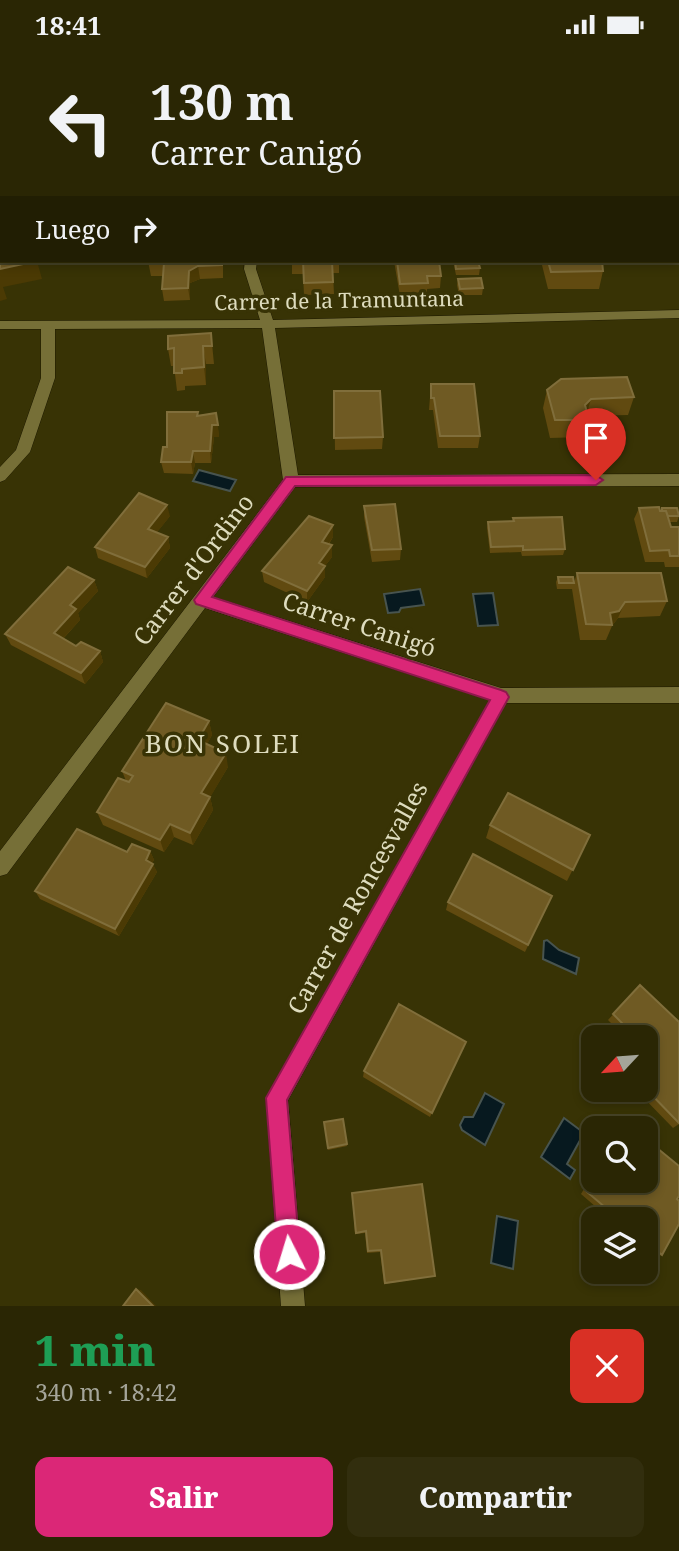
<!DOCTYPE html>
<html lang="es">
<meta charset="utf-8">
<style>
body{margin:0;font-family:"Noto Serif",serif;background:#322e0e;color:#f1f3f6;height:100vh;display:flex;flex-direction:column;font-size:26px;white-space:nowrap}
*{box-sizing:border-box;margin:0}
p{font-size:23px;color:#a5a59a}
.icon{flex:none;width:38px;height:38px;fill:none;stroke:currentColor;stroke-width:2;stroke-linecap:round;stroke-linejoin:round}
.map{position:relative;height:1257px;overflow:hidden}
.panel{display:flex;flex-direction:column;background:#2a2604;flex:1}
.panel>*{flex:none}
.guide{position:absolute;left:0px;top:0px;width:679px;height:214px;box-shadow:0 4px 10px #0003,0 0 0 2px #464326;background:#2a2604;color:#f1f3f6;overflow:hidden}
.needle{width:46px;rotate:244deg}
.fabs{position:absolute;left:581px;top:976px;display:grid;gap:14px}
.fabs a{display:grid;place-items:center;width:77px;height:77px;border-radius:14px;background:#2a2604;box-shadow:0 4px 10px #0003,0 0 0 2px #464326;font-size:35px}
.pin{position:absolute;display:grid;place-items:center;width:60px;height:60px;color:#fff;margin:-72px -30px;border-radius:50% 50% 50% 0;rotate:-45deg;box-shadow:0 0 7px #0007}
.pin .icon{rotate:45deg}
.me{position:absolute;width:77px;margin:-38px;rotate:355deg;stroke-linejoin:round;filter:drop-shadow(0 0 5px #0008)}
.turn{display:flex;align-items:center;gap:24px;height:147px;padding:0 35px;font-size:32px}
.turn .icon{width:91px;height:91px;stroke-width:2.5}
.turn b{display:block;font-size:49px;line-height:60px}
.then{display:flex;align-items:center;height:66px;padding:0 35px;background:#0003;gap:14px;font-size:26px}
.round{display:grid;place-items:center;flex:none;width:74px;height:74px;border-radius:14px;background:#322e0e}
.overview{display:flex;align-items:center;justify-content:space-between;height:119px;padding:0 35px}
h1{font-size:42px;font-weight:800;line-height:52px;color:#1e9e55}
.action{display:flex;gap:14px;margin-top:auto;padding:14px 35px}
.action a{flex:1;height:80px;border-radius:14px;background:#db2777;color:#fff;font-size:28px;font-weight:800;line-height:80px;text-align:center}
.action a+a{background:#322e0e;color:#f1f3f6}
.status{display:flex;justify-content:space-between;align-items:center;height:49px;padding:0 35px;background:#2a2604;direction:ltr}
.status svg{height:19px;fill:currentColor}
.map>svg:first-child{display:block}
.water{fill:#07191f;stroke:#48544f;stroke-width:2}
.lines{fill:none;stroke-linecap:round;stroke-linejoin:round}
.stream{stroke:#48544f;stroke-width:5}
.street-casing{stroke:#1e1a00;stroke-width:1}
.street{fill:#766f37;fill-rule:evenodd}
.wall{fill:#614a10}
.shaded-wall{fill:#4b3a04}
.building{fill:#6f5a23;stroke:#806e3b;stroke-width:2}
.route{fill:#db2777;stroke:#8e194d;stroke-width:2}
.labels{text-anchor:middle;stroke-width:7;stroke-linejoin:round;paint-order:stroke}
.far-street-label{font-size:21px;fill:#dedcbe;stroke:#383305}
.street-label{font-size:24px;fill:#dedcbe;stroke:#383305}
.neighbourhood-label{font-size:26px;letter-spacing:2px;fill:#dedcbe;stroke:#383305}
</style>
<div class="status"><b>18:41</b><svg viewBox="0 0 49 12"><path d="M0 12V9h3v3zM5 12V6h3v6zM10 12V3h3v9zM15 12V0h3v12zM26 1h20v11H26zM47 4h2v5h-2z"/></svg></div>
<div class="map">
<svg width="679" height="1257" viewBox="0 0 679 1257">
<rect width="100%" height="100%" fill="#383305"/>
<path class="water" d="M199,421L236,431L230,442L193,432Z
M420,540L424,556L401,559L399,563L388,564L384,545Z
M493,544L498,576L478,577L473,545Z
M547,891L559,901L579,909L576,925L543,910L544,892Z
M485,1044L504,1055L485,1096L462,1081L460,1076L464,1068H473Z
M564,1069L584,1084L567,1115L575,1121L570,1130L541,1108Z
M497,1167L518,1172L513,1220L491,1214Z"/>
<g class="lines">
<path class="stream" d="M677,154L679,156"/>
<defs>
<path id="street" d="M677,204H679V212H677Z
M245,212H257L256,220L273,271L679,261V269L275,279L298,426L679,425V437L295,438L213,548L501,639L679,638V654H506L288,1051L305,1257H281L266,1049L490,651L205,559L7,825L0,827V802L283,431L262,279L55,280V329L30,403L5,431L0,433V418L16,401L41,329V280H0V272L260,271L244,220Z"/>
</defs>
<use href="#street" class="street-casing"/>
<use href="#street" class="street"/>
</g>
<path class="wall" d="M148,212H223V229L200,230L190,234V251L164,252L162,240L163,227H151Z
M292,212H339V224H333L334,245L304,246L303,225H292Z
M394,212H439L441,227L440,239L427,240V246L400,247Z
M453,212H478L480,219L479,226H456Z
M541,212H602L603,222L599,240H548Z
M458,230L483,239L482,246H459L457,236Z
M211,284L214,315H206V336L185,337V341L177,342L174,317H171L168,300Z
M431,335L480,387L478,399H438L433,361H429Z
M547,341L634,348L628,366L588,367L589,371L584,388L550,389L543,359Z
M334,342L383,388L382,400L335,401Z
M216,364L219,388H214L211,414H195L193,425L164,424L161,413L167,398L198,366Z
M364,457L401,500L400,511L372,513L364,468Z
M639,459L660,462L662,459L679,467L677,473H670L671,478H679V518H665L664,513H645L634,470Z
M170,467L157,483L168,488L170,499L147,529L98,509L95,498Z
M513,469L565,500L563,506L522,507L521,503L490,504L487,479L488,473H512Z
M333,476V488L329,495L332,496V508L325,517V528L307,553L264,533L262,522Z
M577,524L667,552L660,567L618,569L612,577L606,591H580L572,540H557L556,533L558,528L574,534Z
M94,531L98,542L78,564L80,571L63,590L76,597L100,602L103,613L85,635L11,596L5,585Z
M209,672L212,686L207,695L228,718L210,748L213,761L193,796L174,788L164,803L103,776L97,763L126,732L122,722Z
M490,776L590,786L567,832L486,789Z
M150,802L154,811L152,814L157,823L119,887L40,850L35,842L127,803Z
M552,847L525,903L446,861L448,853Z
M640,936L679,1028V1075L673,1079L636,1041H646V989L617,980L608,971Z
M466,993L430,1068L363,1028L364,1022Z
M324,1073L347,1095V1097L328,1101Z
M593,1125V1132L677,1150L662,1206L654,1208L646,1200V1171H611L581,1145Z
M352,1144L435,1227L384,1235L380,1203L367,1204L365,1184L355,1185Z"/>
<path class="shaded-wall" d="M37,212L42,230L3,238L7,250L0,252V220Z
M198,217L200,230L190,234V251L188,239L189,222Z
M203,297L206,315V336L204,318Z
M591,350L586,367L585,356Z
M212,376H218L219,388H214L211,414L210,402Z
M193,402L195,414L193,425L191,413Z
M167,456L170,467L151,491L148,480Z
M333,476V488L322,504V493Z
M168,488L170,499L147,529L145,518Z
M332,496V508L325,517V528L307,553V542L319,514Z
M94,531L98,542L78,564L80,571L58,595L54,584L70,556Z
M625,553L618,569L612,577L610,564Z
M100,602L103,613L85,635L81,624Z
M209,672L212,686L202,705L198,691Z
M226,704L228,718L205,757L201,744Z
M210,748L213,761L193,796L190,784Z
M170,775L174,788L164,803L160,791Z
M150,802L154,811L149,819L146,811Z
M153,815L157,823L119,887L115,880Z
M136,1240L141,1241L156,1257H153Z"/>
<path class="building" d="M0,64H2V80H0Z
M0,172H2V212H37L0,220Z
M148,212H222V216L198,217L189,222L188,239L162,240L164,214L148,215Z
M292,212H332L333,233L304,234L303,212Z
M397,212H439L441,227H427L428,234L400,235Z
M455,212H478L480,219L456,220Z
M548,212H602L603,222L551,223Z
M481,229L483,239L460,240L458,230Z
M211,284L212,297H203L204,318L182,320V324H174V299L168,300V287Z
M627,328L634,348L591,350L585,356L589,371H555L547,341L561,330Z
M431,335H474L480,387H440L434,349H431Z
M334,342H380L383,388L334,389Z
M167,363H198L197,367L216,364L218,376H212L210,402H193L191,413H161L163,398H167Z
M139,444L167,456L148,480L168,488L145,518L95,498Z
M395,455L401,500L372,501L364,457Z
M659,458L660,462H666L671,478H679V507H670L669,501L650,502L639,459Z
M662,459H677L679,467H668L666,462H662Z
M309,467L333,476L322,493L332,496L319,514L325,517L307,542L262,522Z
M562,468L565,500L523,501V497L491,498L488,473L514,472L513,469Z
M68,518L94,531L70,556L76,560L54,584L76,597L81,593L100,602L81,624L5,585Z
M577,524H661L667,552L625,553L619,562L610,564L612,576L586,575Z
M558,528H573L574,534H559Z
M166,654L209,672L198,691L226,704L201,744L210,748L190,784L170,775L160,791L97,763L118,729L129,733L133,727L122,722Z
M508,744L590,786L573,821L490,776Z
M77,780L127,803L132,795L150,802L146,811L153,815L115,880L35,842Z
M473,805L552,847L528,896L448,853Z
M640,936L679,973V1074L646,1040V989H609L622,974L613,965Z
M399,955L466,993L432,1064L364,1022Z
M343,1070L347,1095L328,1099L324,1073Z
M628,1075L633,1080H625Z
M646,1090L679,1117V1147L677,1150L679,1152V1175L662,1206L646,1193V1171H620L586,1142L593,1130V1132H646Z
M422,1135L435,1227L385,1234L381,1201L368,1202L366,1182L356,1184L352,1144Z
M136,1240L153,1257H123Z"/>
<path class="route" d="M596,426L603,431L596,436L295,437L212,548L501,641L506,643L509,648L287,1051L300,1205L297,1213L289,1216L281,1213L278,1205L266,1049L490,651L196,555L194,551L286,428Z"/>
<g class="labels">
<g class="far-street-label">
<text transform="translate(339 252) rotate(-1)" y="7">Carrer de la Tramuntana</text>
</g>
<g class="street-label">
<text transform="translate(194 521) rotate(-53)" y="8">Carrer d'Ordino</text>
<text transform="translate(359 576) rotate(18)" y="8">Carrer Canigó</text>
<text transform="translate(358 849) rotate(-61)" y="8">Carrer de Roncesvalles</text>
</g>
<g class="neighbourhood-label">
<text x="223" y="704">BON SOLEI</text>
</g>
</g>
</svg>
<div class="fabs">
<a><svg class="needle" viewBox="-14 -14 28 28"><path d="M0-13l5 13h-10z" fill="#e53935"/><path d="M0 13l5-13h-10z" fill="#a5a59a"/></svg></a>
<a><svg class="icon" aria-label="search" viewBox="0 0 24 24"><circle cx="10" cy="10" r="6"/><path d="M15 15l6 6"/></svg></a>
<a><svg class="icon" aria-label="layers" viewBox="0 0 24 24"><path d="M12 4l9 5-9 5-9-5zM3 14l9 5 9-5"/></svg></a>
</div>
<div class="pin" style="left:596px;top:431px;background:#d93025"><svg class="icon" aria-label="arrive" viewBox="0 0 24 24"><path d="M6 21V4h12l-3 4 3 4H6"/></svg></div>
<svg class="me" style="left:289px;top:1205px" viewBox="-20 -20 40 40"><circle r="17" fill="#db2777" stroke="#fff" stroke-width="3"/><path d="M0-11L8 9 0 5-8 9z" fill="#fff"/></svg>
<div class="guide">
<div class="turn"><svg class="icon" aria-label="left" viewBox="0 0 24 24"><path d="M17 20v-9H6M10 6l-5 5 5 5"/></svg><div><b>130 m</b>Carrer Canigó</div></div>
<div class="then">Luego<svg class="icon" aria-label="right" viewBox="0 0 24 24"><path d="M7 20v-9h11M14 6l5 5-5 5"/></svg></div>
</div>
</div>
<section class="panel">
<div class="overview"><div><h1>1 min</h1><p>340 m · 18:42</p></div><a class="round" style="background:#d93025;color:#fff"><svg class="icon" aria-label="close" viewBox="0 0 24 24"><path d="M6 6l12 12M18 6L6 18"/></svg></a></div>
<div class="action"><a>Salir</a><a>Compartir</a></div>
</section>
